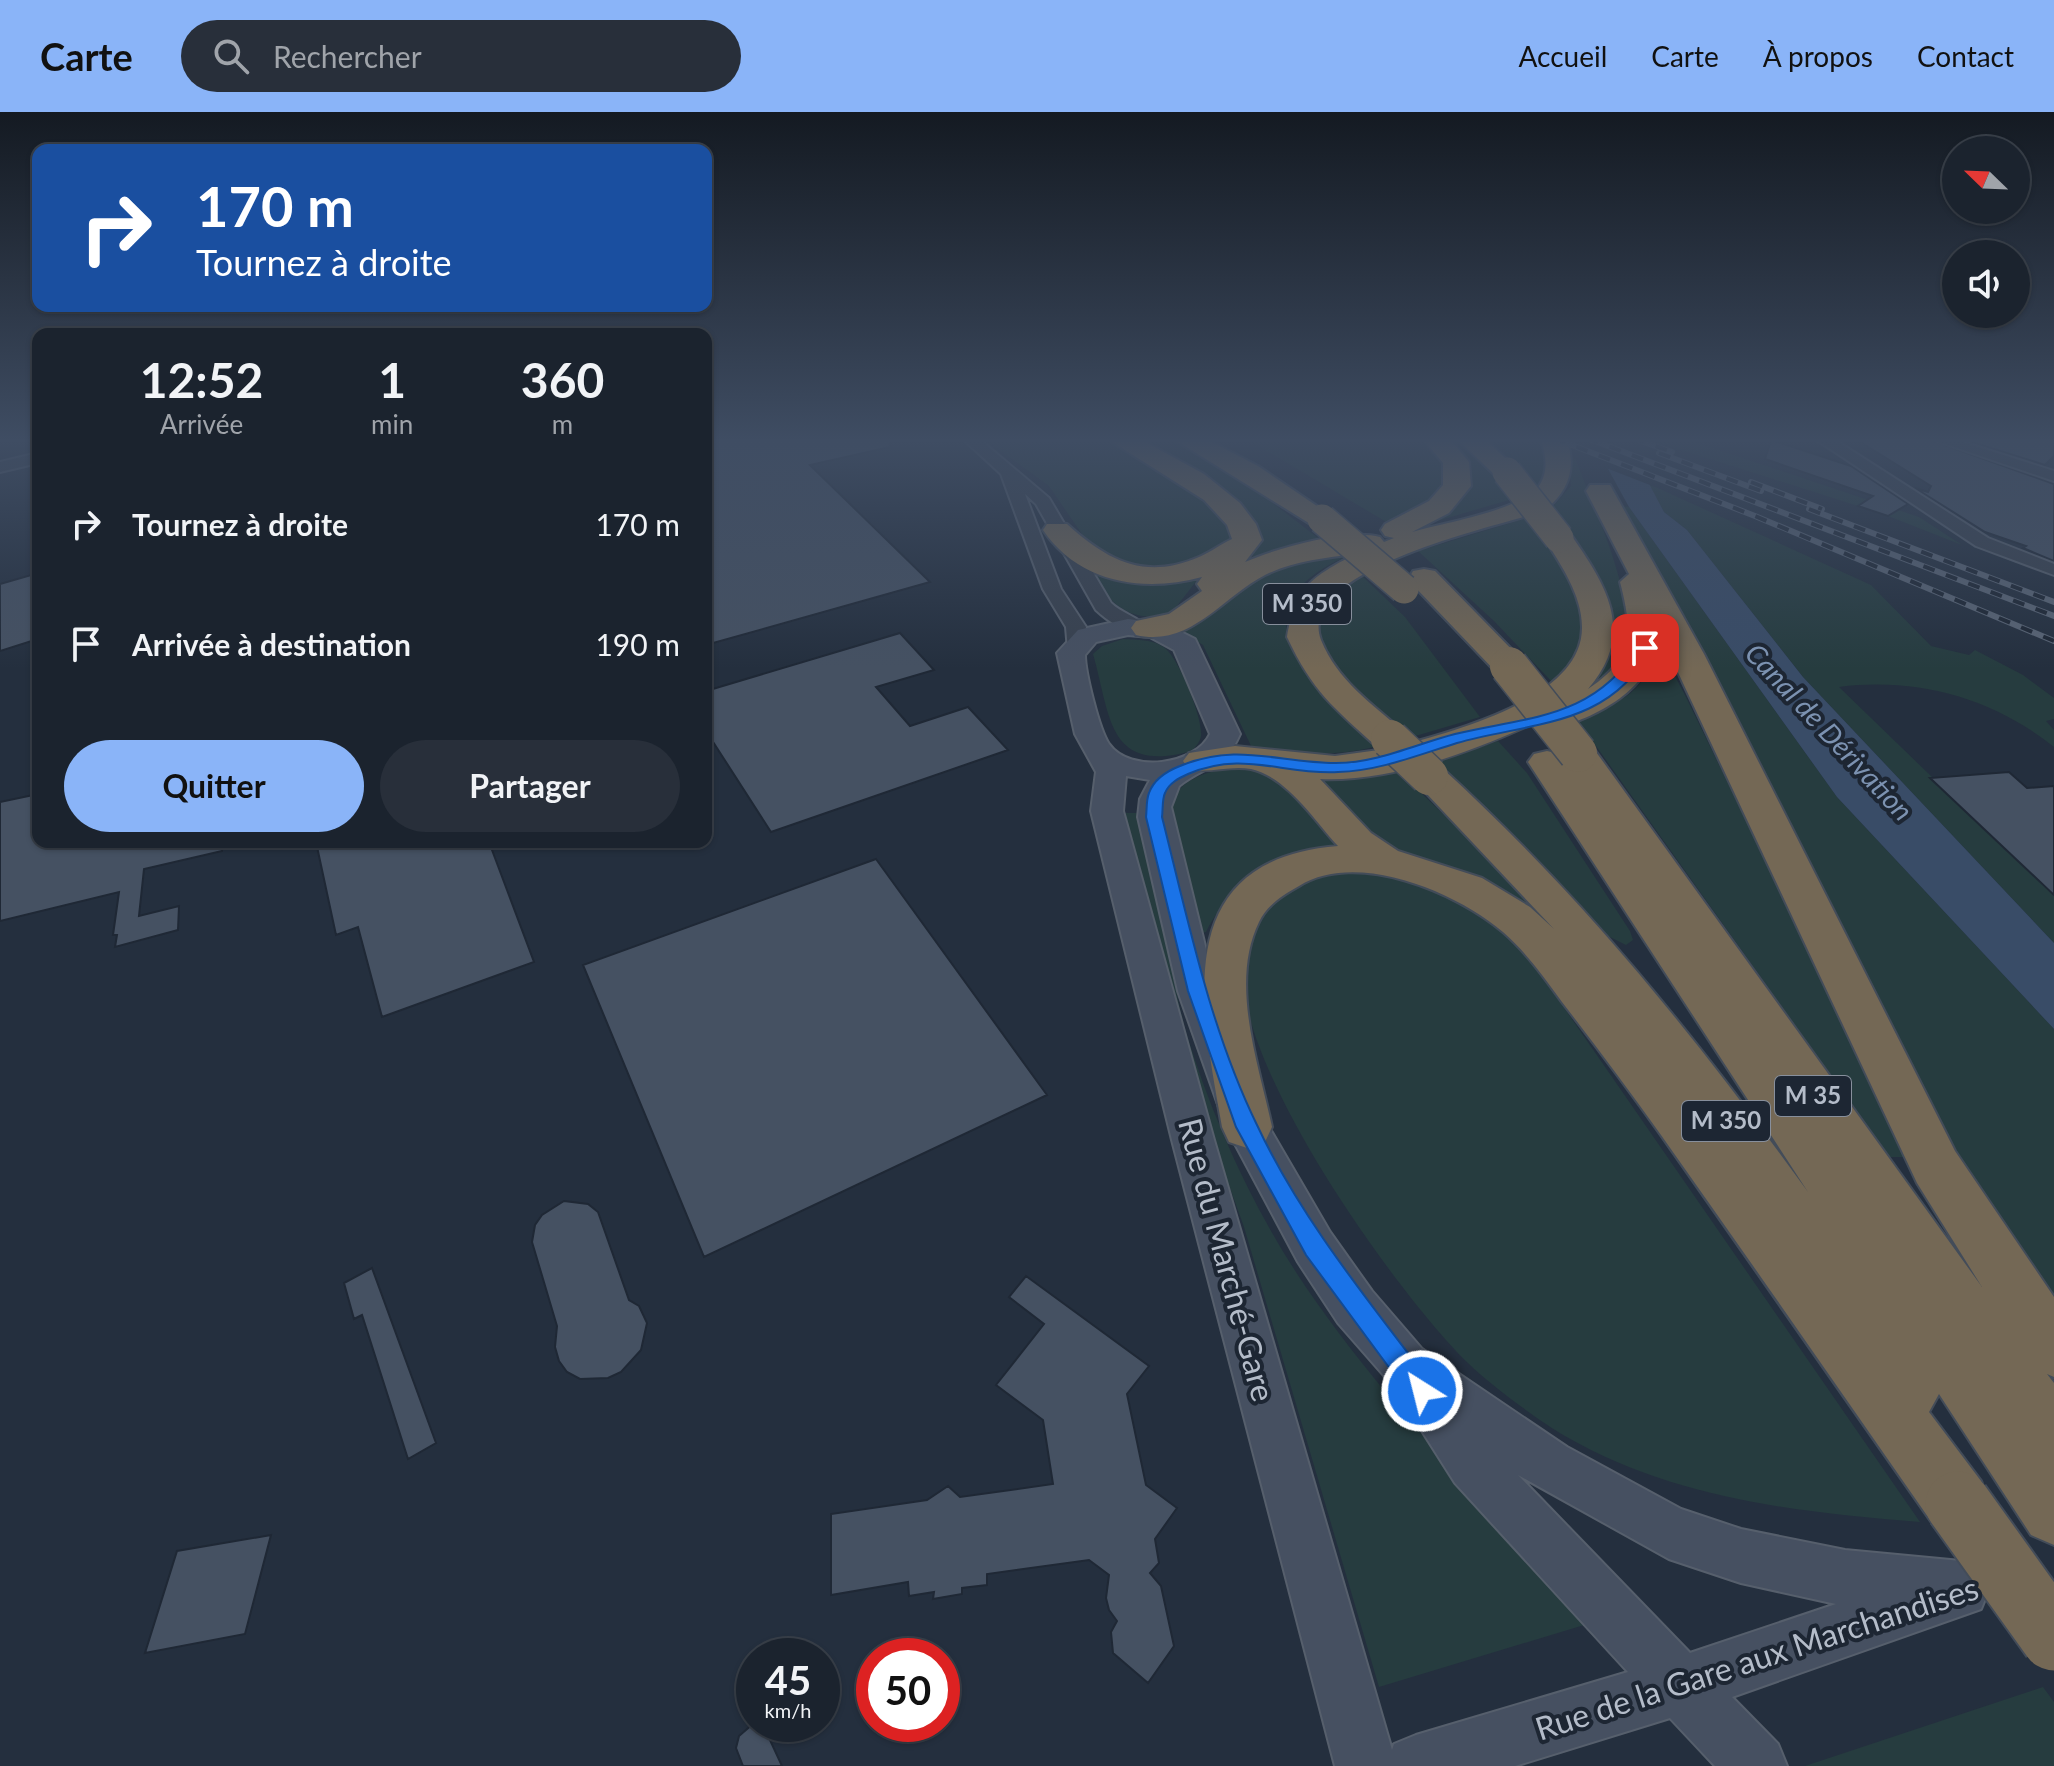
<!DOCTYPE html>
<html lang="fr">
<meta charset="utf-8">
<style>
body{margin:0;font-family:Lato,sans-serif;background:#282f3a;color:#f1f3f6;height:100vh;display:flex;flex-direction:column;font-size:30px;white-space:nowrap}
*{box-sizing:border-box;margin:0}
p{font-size:26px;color:#a0a4aa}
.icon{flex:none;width:44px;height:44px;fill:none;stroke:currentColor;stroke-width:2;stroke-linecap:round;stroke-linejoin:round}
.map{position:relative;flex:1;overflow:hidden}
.drawer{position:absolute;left:32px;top:216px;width:680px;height:520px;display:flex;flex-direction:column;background:#1b232e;border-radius:16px;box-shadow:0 2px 6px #0004,0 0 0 2px #39404a}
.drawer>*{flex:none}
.top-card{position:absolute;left:32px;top:32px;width:680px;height:168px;border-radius:16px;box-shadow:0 2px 6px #0004,0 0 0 2px #39404a;background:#1a4fa0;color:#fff;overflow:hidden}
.needle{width:52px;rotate:293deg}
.controls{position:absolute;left:1942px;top:24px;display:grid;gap:16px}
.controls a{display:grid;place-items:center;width:88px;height:88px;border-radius:50%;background:#1b232e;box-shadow:0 2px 6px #0004,0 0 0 2px #39404a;font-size:40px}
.speed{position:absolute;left:736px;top:1526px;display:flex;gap:16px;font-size:40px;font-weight:700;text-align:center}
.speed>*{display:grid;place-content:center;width:104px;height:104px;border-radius:50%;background:#1b232e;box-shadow:0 2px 6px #0004,0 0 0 2px #39404a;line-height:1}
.speed small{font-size:20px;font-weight:400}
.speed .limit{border:12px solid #d22;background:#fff;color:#111}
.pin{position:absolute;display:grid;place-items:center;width:68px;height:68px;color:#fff;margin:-34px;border-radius:16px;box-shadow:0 4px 12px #0006}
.me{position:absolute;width:88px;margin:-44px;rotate:324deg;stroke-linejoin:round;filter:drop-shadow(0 0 6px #0008)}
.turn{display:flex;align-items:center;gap:28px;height:168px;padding:0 32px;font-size:36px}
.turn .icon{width:104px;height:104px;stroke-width:2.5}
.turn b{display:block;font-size:56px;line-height:68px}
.eta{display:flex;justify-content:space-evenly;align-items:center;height:136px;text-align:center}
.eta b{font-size:48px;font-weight:700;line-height:56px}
.button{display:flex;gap:16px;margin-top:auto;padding:16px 32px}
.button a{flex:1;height:92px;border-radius:48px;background:#8ab4f8;color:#111;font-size:32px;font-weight:700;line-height:92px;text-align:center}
.button a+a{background:#282f3a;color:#f1f3f6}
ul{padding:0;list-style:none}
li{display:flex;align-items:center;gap:24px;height:120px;padding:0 32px}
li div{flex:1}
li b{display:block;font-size:30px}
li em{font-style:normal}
header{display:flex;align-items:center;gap:48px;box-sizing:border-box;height:112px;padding:0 40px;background:#8ab4f8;color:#111}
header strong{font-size:38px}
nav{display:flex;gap:44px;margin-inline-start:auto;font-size:28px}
.search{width:560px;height:72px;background:#282f3a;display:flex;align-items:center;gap:20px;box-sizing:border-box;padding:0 28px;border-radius:44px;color:#a0a4aa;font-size:30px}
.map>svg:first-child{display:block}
.green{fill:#263c3f}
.water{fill:#394c67}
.pier{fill:#242f3e}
.building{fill:#455162;stroke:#1f2835;stroke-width:2}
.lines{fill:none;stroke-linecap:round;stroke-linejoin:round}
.street-casing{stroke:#565f6c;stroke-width:4}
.secondary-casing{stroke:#565f6c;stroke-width:4}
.highway-casing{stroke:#434c59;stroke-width:4}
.street{fill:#38414e;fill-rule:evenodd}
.secondary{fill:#465061;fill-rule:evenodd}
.highway{fill:#746855;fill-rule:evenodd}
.rail-casing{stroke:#5a6575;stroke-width:6}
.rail{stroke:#1d2633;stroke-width:4;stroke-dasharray:12;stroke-linecap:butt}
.highway-bridge-far2-casing{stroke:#434c59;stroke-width:32;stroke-linecap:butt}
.highway-bridge-far1-casing{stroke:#434c59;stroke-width:41;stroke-linecap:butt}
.highway-bridge-casing{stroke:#434c59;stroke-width:69;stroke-linecap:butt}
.highway-bridge-far2{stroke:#746855;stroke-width:29}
.highway-bridge-far1{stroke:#746855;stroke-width:38}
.highway-bridge{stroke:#746855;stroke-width:65}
.route{fill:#1a73e8;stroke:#114b97;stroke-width:2}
.labels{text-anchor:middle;stroke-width:8;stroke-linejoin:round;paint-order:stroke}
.shield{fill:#1d2633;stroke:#878f9c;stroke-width:2}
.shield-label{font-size:24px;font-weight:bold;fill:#b4bcc9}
.water-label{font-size:28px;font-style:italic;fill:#7c92b1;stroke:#1d2633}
.near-street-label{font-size:32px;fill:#b4bcc9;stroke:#1d2633}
</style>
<header>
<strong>Carte</strong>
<div class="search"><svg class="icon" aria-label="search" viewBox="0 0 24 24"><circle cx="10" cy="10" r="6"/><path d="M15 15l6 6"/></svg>Rechercher</div>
<nav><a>Accueil</a><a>Carte</a><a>À propos</a><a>Contact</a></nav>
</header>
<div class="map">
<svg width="2054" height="1654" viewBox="0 0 2054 1654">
<rect width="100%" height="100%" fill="#242f3e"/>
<path class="green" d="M983,326H1106L1224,399L1236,423L1213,447L1153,459L1097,444L1049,374Z
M1130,326H1167L1181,333L1265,385L1326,432L1252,445L1258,431L1182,355Z
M1245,326H1427L1440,339L1449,363L1440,384L1388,411Z
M1445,326H1462L1468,330L1519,385L1427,412L1446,399L1455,335Z
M1484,326H1532L1546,331L1548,352L1538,375Z
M1644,326H1683L1919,405L1962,433L1888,404L1892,401L1858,394Z
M1569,343L1576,348C1593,396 1649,509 1619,555C1609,571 1589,579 1572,585C1582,576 1597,566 1603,554C1627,512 1580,429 1553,394L1571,374Z
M1649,372L1871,473L1931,534L1969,543L1975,538L2023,563L2054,586V607L2046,609L2054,618V635C1993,586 1917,565 1839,575L2054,783V831L1803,565L1687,418L1664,400Z
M1613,393L1629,395L1837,685L2054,917V1204L2017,1152Z
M1530,405C1570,462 1618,512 1553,571L1494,509L1418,439Z
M1337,442L1343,446C1225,500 1318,580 1377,634C1335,646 1295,641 1252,636L1203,533L1181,519C1213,507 1208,501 1232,483C1267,456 1295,450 1337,442Z
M1089,456L1195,464L1198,467L1173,499C1136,517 1103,489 1089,456Z
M1357,459L1405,505L1480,605L1412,625C1376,595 1303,552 1323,495C1327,482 1347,468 1357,459Z
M1123,527C1137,528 1155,527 1166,537C1179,548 1203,606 1201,624C1200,630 1196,634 1192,639C1107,662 1111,605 1093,542L1102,534Z
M1658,532L1685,583L1910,1045H1889L1576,606C1621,590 1645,583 1658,532Z
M1498,629L1527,661L1630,819L1633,828L1626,833L1606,823L1435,649Z
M1243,654L1276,662L1348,735C1287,755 1237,758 1206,820L1202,821L1170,702C1172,665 1212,658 1243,654Z
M1398,659C1470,728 1534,785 1589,869L1369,729L1314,664Z
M1121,701H1141C1149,739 1159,776 1165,813C1171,850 1176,885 1186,920C1215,1015 1259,1110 1317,1191C1398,1306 1500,1406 1594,1510L1379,1575L1244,1115L1203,1001Z
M1361,759L1417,769L1474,793L1520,832L1920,1410C1797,1400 1674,1387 1565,1324C1538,1308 1490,1273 1468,1251C1399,1185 1200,913 1249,818C1273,773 1316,764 1361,759Z
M2043,1575L2054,1590V1654H1805Z"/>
<path class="water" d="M1625,326L1664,400L1687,418L1803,565L2054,831V917L1837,685L1629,395L1607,355Z"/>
<path class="pier" d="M1588,326H1630L1655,375L1601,354Z"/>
<path class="building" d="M706,326H889L890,335L810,353L930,470L706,533Z
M1854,326H1925L2054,372V449L2023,436L2026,434L1985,420L1915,376L1928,380L1931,374Z
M1959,326H2054V344L2045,353Z
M1771,328L1851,354L1908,392L1888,404L1858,394L1873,384L1765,347Z
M38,461V527L0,539V472Z
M900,521L934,558L876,575L910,614L968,595L1008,638L771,720L706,619V579Z
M2009,660L2027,676L2054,674V783L1930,666Z
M38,682V730H221L222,739L144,757L139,804L179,794L178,818L115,835L117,823H113L119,780L0,809V690Z
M316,730H489L534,850L382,905L358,815L336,823Z
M876,747L1047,983L704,1145L583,853Z
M564,1089L588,1092L598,1100L629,1188L639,1194L647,1211L641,1238L621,1260L608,1266L580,1267L567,1260L559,1249L555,1235L557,1214L532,1130L535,1113L542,1103Z
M372,1156L436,1331L408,1347L362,1203L354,1207L344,1171Z
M1026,1164L1149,1254L1127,1282L1146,1373L1177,1396L1155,1427L1159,1451L1150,1461L1161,1474L1174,1534L1148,1571L1113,1541L1111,1520L1117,1509L1109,1498L1106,1486L1109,1463L1089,1448L987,1462V1473L962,1476V1482L933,1487L934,1480L909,1484L908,1470L831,1483V1402L927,1388L948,1374L960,1385L1053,1372L1043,1308L996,1273L1044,1212L1009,1185Z
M271,1423L245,1522L145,1541L177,1439Z
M754,1611L764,1615L782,1654H743L736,1636L739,1624Z"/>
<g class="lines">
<defs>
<path id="street" d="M962,326H978L1049,386L1111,491C1121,501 1138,505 1147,515L1144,519C1127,523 1108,509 1096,498L1036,392L1025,382L1061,477L1086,515L1082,538H1068L1066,515L1043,477L1001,362Z
M1814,326H1832L1988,426L2054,452V463L1976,434Z
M1928,326H1950L2054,359V369Z
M38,341V351L0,360V350Z"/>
<path id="secondary" d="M1128,507L1165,512L1195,527L1240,622C1225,657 1205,653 1179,674L1171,695L1216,879L1266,1010L1330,1120L1372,1179L1422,1237L1567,1335L1681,1397L1741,1417L1845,1438L1961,1449L1981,1457L1989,1477L1981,1497L1732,1585L1778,1632L1787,1654H1715L1670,1606L1515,1654H1335L1172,1028L1091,699L1096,660L1075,622L1057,541L1078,518ZM1128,523L1150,525L1174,538L1210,622C1196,653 1130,662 1109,632C1099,617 1085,560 1085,543L1096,530ZM1126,664L1150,668L1140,687L1138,705L1178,879L1226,1015L1298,1150L1338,1211L1394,1275L1455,1371L1628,1560L1416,1623L1394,1632L1392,1638L1214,1028L1123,699ZM1518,1363L1669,1447L1741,1471L1836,1492L1690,1541Z"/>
<path id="highway" d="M1106,326H1138L1204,362L1240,391L1256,412L1262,428L1245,450C1277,436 1347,416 1380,425L1384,430L1394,426L1385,424L1381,418L1385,412L1429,389L1443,373V351L1422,326H1449L1469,350L1471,374L1449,401L1412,420C1443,411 1522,398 1539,374C1549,359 1546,341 1540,326H1566C1577,356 1569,379 1544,399C1499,414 1294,457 1321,528C1337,568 1372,592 1403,619L1408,627L1404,633C1458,617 1583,586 1582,515C1582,483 1561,453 1544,426L1549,420H1569C1606,473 1637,520 1588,577C1634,547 1633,520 1620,470L1629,462L1586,379L1590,373H1610L1704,542L1955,1039L2054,1185V1265L2047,1262L2054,1271V1433L2031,1423L1939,1282L1929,1300L1981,1369L1990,1392L1981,1415L1958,1424L1935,1415C1844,1284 1753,1153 1661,1023C1629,978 1596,934 1562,890C1544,865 1526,840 1503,820C1456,780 1357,738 1299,774C1283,783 1267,793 1259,810C1229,871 1259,953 1272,1015L1265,1030L1247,1036L1229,1030L1222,1015C1201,896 1167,748 1338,734C1314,708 1287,665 1251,657C1229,653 1209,662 1189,657L1183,649L1189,641L1235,634L1335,644L1386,637L1377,635C1333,595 1313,580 1287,525C1296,474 1311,466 1355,442C1324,446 1293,449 1265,463C1222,485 1190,536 1136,523L1131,516L1136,509L1169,502L1202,479L1197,472L1202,465C1143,481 1079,471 1043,418L1047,412H1067C1107,448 1144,469 1199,445C1211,440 1221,432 1232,427L1227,413L1204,388ZM1661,524L1917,1071L1982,1175L1591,633L1578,630L1565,633L1560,642L1547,639L1534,642L1528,650L1808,1080C1695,924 1584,786 1442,656L1429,652L1416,656L1410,664L1554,817L1530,795L1482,766L1398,739L1371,721L1320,667C1391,670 1471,640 1534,611L1549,618C1599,605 1650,578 1661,524Z
M1172,326H1204L1258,354L1336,407L1332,413H1312Z
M1456,326H1484L1520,360L1516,366H1498Z
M1424,457L1435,459L1521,547L1526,554L1521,561L1509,564L1497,561L1413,473L1409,466L1413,459Z"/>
</defs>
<use href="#street" class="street-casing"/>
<use href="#secondary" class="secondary-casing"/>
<use href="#highway" class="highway-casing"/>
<use href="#street" class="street"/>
<use href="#secondary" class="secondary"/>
<use href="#highway" class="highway"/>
<defs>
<path id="rail" d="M1554,326L1755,404L2054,529
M1587,326L2054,504
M1633,326L1672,340
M1659,341L1761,379
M1751,370L1822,397
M1809,397L2054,490"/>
</defs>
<use href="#rail" class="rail-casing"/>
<use href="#rail" class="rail"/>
<defs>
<path id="highway-bridge-far2" d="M1507,360L1559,426
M1322,407L1404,477"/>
<path id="highway-bridge-far1" d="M1509,554L1578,641
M1390,627L1429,664"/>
<path id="highway-bridge" d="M1958,1392L2054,1526"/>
</defs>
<use href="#highway-bridge-far2" class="highway-bridge-far2-casing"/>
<use href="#highway-bridge-far1" class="highway-bridge-far1-casing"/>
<use href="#highway-bridge" class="highway-bridge-casing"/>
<use href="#highway-bridge-far2" class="highway-bridge-far2"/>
<use href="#highway-bridge-far1" class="highway-bridge-far1"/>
<use href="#highway-bridge" class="highway-bridge"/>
</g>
<linearGradient id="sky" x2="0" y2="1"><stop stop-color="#141a22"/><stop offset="0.59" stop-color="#3f4d63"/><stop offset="1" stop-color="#3f4d63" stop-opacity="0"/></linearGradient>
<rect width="2054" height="557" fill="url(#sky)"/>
<path class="route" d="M1640,533L1651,536C1611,615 1531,610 1457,631C1418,643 1379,659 1338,660C1282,663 1244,638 1188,662C1179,666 1169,671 1165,681C1162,687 1163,698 1162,705C1188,808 1210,917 1257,1013C1301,1107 1368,1188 1430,1270L1434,1279L1430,1288L1422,1291L1413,1288L1306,1143L1236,1015L1188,879L1146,705C1147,698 1146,688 1149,681C1154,667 1167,659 1180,654C1238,630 1278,651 1336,651C1377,651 1416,632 1455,622C1531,604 1594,607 1640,533Z"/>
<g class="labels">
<g class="shield">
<rect x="1263" y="472" width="88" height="40" rx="6"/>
<rect x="1775" y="964" width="76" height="40" rx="6"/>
<rect x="1682" y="989" width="88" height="40" rx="6"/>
</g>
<g class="shield-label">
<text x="1307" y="500">M 350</text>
<text x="1813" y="992">M 35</text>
<text x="1726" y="1017">M 350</text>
</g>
<g class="water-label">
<text transform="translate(1829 620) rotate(47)" y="10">Canal de Dérivation</text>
</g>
<g class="near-street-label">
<text transform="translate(1226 1148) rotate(75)" y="11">Rue du Marché-Gare</text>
<text transform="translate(1757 1547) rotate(-18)" y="11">Rue de la Gare aux Marchandises</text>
</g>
</g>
</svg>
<div class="controls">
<a><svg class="needle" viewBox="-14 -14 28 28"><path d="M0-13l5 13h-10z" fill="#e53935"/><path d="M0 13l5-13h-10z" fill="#a0a4aa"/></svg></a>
<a><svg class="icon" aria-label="sound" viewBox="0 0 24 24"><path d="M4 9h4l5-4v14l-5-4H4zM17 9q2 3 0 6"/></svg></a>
</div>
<div class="speed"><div>45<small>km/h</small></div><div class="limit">50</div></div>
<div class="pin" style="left:1645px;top:536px;background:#d93025"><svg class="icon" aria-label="arrive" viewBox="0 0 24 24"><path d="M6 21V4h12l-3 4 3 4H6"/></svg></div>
<svg class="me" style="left:1422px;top:1279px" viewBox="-20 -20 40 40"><circle r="17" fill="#1a73e8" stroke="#fff" stroke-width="3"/><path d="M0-11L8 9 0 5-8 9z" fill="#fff"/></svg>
<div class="top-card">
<div class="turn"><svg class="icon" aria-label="right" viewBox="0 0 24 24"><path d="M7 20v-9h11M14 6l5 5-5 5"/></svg><div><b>170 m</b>Tournez à droite</div></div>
</div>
<section class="drawer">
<div class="eta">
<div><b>12:52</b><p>Arrivée</p></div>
<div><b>1</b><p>min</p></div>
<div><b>360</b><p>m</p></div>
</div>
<ul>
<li><svg class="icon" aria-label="right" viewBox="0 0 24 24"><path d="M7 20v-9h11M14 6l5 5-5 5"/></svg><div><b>Tournez à droite</b></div><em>170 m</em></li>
<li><svg class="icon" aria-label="arrive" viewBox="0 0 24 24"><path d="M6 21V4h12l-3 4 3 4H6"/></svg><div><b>Arrivée à destination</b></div><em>190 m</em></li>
</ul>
<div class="button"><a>Quitter</a><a>Partager</a></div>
</section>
</div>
